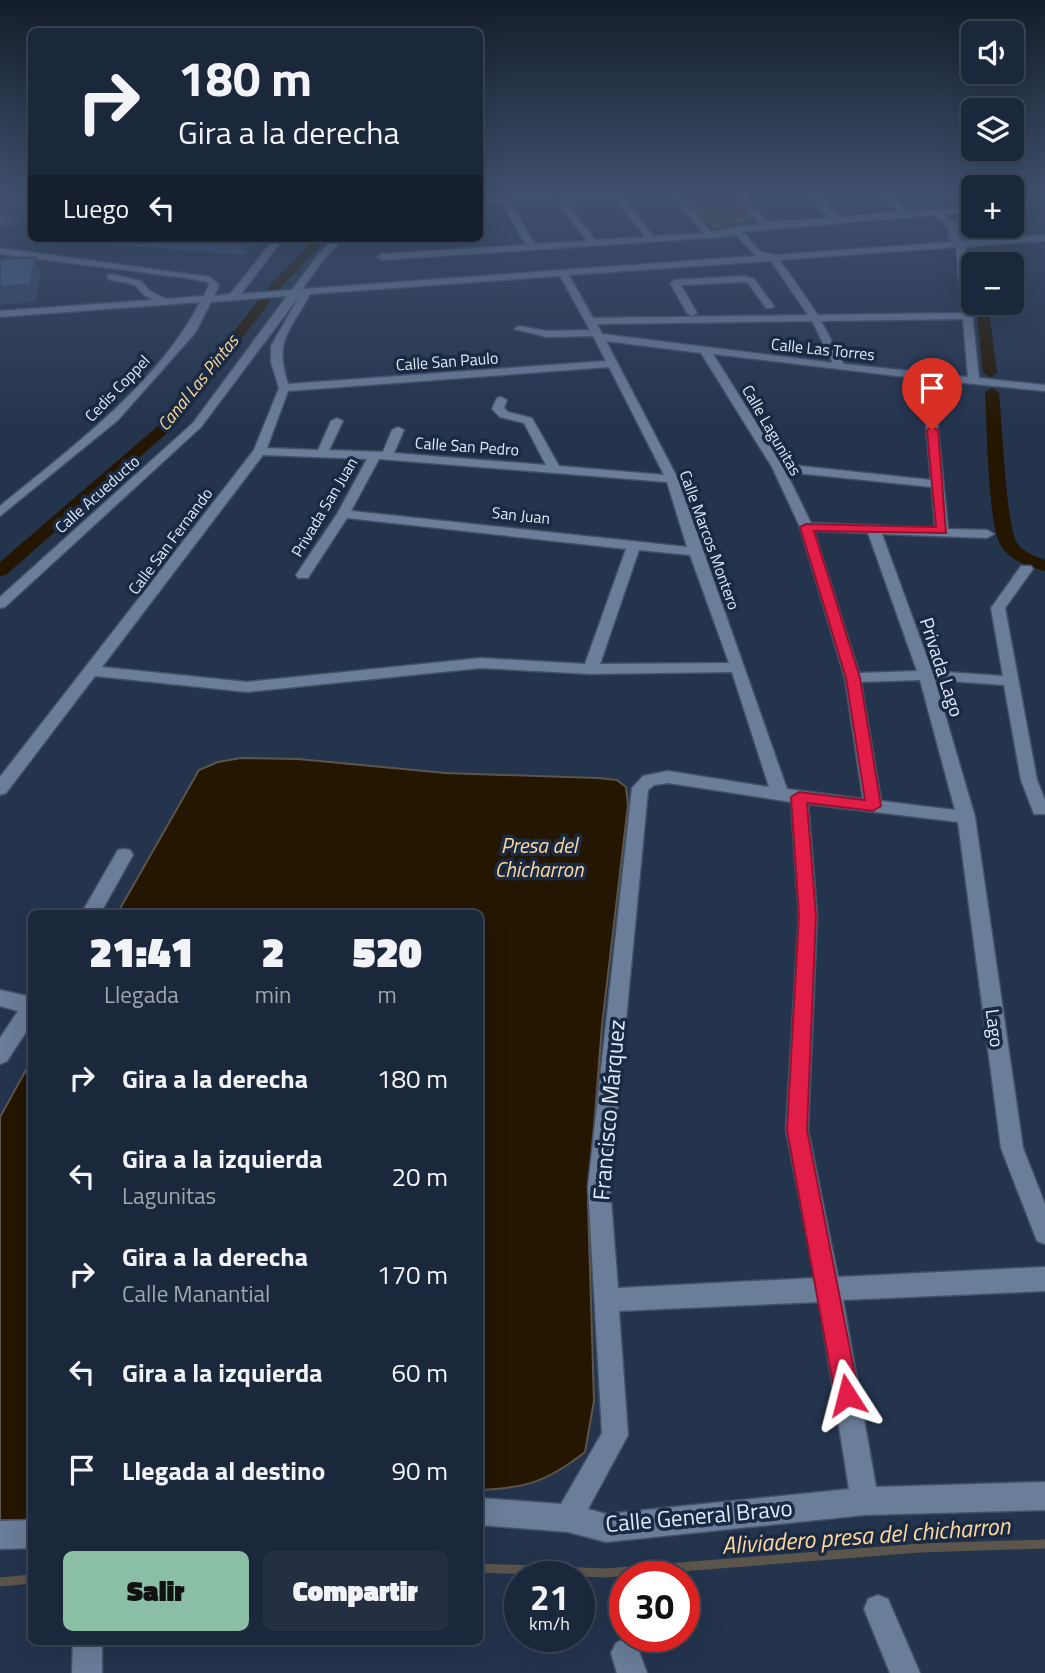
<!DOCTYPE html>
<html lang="es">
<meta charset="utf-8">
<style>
body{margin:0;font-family:"Titillium Web",sans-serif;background:#242f42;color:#f1f3f6;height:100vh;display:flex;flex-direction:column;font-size:26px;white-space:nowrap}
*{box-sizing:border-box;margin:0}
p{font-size:23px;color:#a0a5af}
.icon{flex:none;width:38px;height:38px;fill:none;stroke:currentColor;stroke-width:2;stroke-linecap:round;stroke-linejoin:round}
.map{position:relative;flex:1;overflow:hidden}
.sheet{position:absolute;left:28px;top:910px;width:455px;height:735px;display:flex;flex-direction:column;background:#1b273a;border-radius:10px;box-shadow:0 7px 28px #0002,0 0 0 2px #394454}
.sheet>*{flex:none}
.banner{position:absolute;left:28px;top:28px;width:455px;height:214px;border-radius:10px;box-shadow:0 7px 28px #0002,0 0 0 2px #394454;background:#1b273a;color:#f1f3f6;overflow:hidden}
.controls{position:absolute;left:961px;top:21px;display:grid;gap:14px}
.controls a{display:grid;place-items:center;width:63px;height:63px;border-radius:10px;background:#1b273a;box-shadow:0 7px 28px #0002,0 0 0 2px #394454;font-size:35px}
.speed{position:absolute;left:504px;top:1561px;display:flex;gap:14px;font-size:35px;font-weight:700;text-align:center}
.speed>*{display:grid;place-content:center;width:91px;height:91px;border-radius:50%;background:#1b273a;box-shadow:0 7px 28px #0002,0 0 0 2px #394454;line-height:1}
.speed small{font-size:18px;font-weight:400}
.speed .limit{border:10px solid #d22;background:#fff;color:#111}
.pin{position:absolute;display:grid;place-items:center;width:60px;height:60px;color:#fff;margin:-72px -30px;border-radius:50% 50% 50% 0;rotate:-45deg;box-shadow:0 0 7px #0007}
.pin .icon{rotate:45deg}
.me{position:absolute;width:77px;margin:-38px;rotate:351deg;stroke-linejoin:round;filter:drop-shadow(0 0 5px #0008)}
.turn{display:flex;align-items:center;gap:24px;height:147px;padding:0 35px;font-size:32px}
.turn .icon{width:91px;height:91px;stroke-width:2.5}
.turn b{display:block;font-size:49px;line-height:60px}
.then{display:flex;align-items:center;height:66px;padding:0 35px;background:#0003;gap:14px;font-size:26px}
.eta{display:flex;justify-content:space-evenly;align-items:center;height:119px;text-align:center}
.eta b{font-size:42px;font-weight:800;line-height:49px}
.primary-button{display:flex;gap:14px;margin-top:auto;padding:14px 35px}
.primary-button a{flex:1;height:80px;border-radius:10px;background:#8abfa5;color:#111;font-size:28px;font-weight:800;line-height:80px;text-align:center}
.primary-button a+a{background:#242f42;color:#f1f3f6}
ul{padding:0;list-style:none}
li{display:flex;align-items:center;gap:21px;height:98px;padding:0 35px}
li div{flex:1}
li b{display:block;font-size:26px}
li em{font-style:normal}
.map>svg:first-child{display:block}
.green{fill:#5d4b2e}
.water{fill:#241600;stroke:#5c554b;stroke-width:2}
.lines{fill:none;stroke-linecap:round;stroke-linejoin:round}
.stream{stroke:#5c554b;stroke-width:9}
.canal{fill:#241600;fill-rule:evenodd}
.minor-casing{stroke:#435166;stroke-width:3}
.minor{fill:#6a7d99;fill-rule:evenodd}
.wall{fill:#3a5378}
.shaded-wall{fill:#304461}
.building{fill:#44618b;stroke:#304461;stroke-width:2}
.route{fill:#e11d48;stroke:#92132f;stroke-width:2}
.labels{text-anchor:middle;stroke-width:7;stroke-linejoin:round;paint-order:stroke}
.far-street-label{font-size:16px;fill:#dfe9f9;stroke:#1a2a42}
.far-water-label{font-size:18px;font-style:italic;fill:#fdd79d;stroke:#1a2a42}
.street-label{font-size:19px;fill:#dfe9f9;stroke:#1a2a42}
.water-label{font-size:21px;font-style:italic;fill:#fdd79d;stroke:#1a2a42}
.near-street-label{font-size:23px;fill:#dfe9f9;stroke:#1a2a42}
.near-water-label{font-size:24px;font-style:italic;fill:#fdd79d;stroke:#1a2a42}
</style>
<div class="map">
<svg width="1045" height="1673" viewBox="0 0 1045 1673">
<rect width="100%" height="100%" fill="#24344d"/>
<path class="green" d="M677,192H726L755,220L714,228Z"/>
<path class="water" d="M241,758L298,759L445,773L597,778L617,780L626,787L628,805L602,1025L588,1203L594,1401L585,1452C548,1481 527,1488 480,1490V914H117L199,770L218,762Z
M31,1061V1520H0V1117Z"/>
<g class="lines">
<path class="stream" d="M480,1568L605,1573L920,1548L1045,1544
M0,1582L32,1579"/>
<path class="canal" d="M1012,192H1021L1012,200Z
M977,226H988L978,240H970L968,238Z
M315,238H327L278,291L176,425L6,575L0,576V562L166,419L270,285Z
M970,250L980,252L979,264H973V268L967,264Z
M976,303H988L997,373L990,377L983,373Z
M992,388L999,392C1002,419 1006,527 1017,543C1024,553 1035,556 1045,560V571C1028,567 1009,560 1000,544C988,523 987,422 985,392Z"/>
<defs>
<path id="minor" d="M566,192L562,194L480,197V193Z
M670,192H678L711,232L759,223L732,192H741L767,222L830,218L805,192H814L839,217L899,212L877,192H886L908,212L967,207L950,192H959L973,204V212L943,214L958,225L957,236L962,241L1045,235V241L965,247L979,378L1045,385V391L933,380L948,529L987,530L994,534L987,538L882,534L932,671L1003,676L991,608L1021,566H1031L1033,569L1005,608L1037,780L1045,800V814H1034L1021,780L1004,685L935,680L975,817L1023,1148L1045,1204V1244L1037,1241L1001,1148L958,822L808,804L817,915L808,1130L838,1277L1045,1267V1291L843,1300L876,1487L1045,1482V1510L865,1515L606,1542L568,1532L480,1525V1498L561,1504L602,1433L588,1187L632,788L643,776L668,771L769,787L732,672L591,674L481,668L247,692L95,676L6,793L0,795V777L254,450L279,388L271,362V346L300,295L201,427L5,607L0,608V597L193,423L287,296L211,302L195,333L118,420L0,516V506C70,449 159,383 200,302L0,317V311L153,300L144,295L135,285L108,279V275L111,274L141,281L150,291L166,299L204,296L209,285L207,282L187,278L0,254V248L210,277L219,285L214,296L230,294L275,238H284L241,294L292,290L318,255L335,238H344L324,259L302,289L756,256L735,234L724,237L382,260L377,257L382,254L526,245L502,204L487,202L490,198L508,200L535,244L587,241L557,201L563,197L621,195L653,236L703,233ZM616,200L645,237L595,240L566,201ZM934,215L950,228L948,236L953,242L775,255L761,252L743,232ZM956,247L962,313L818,315L780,260ZM771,261L808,315L593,318L569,275ZM560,276L590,330L547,331L519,326L514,329L547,337L593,336L606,361L288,384C274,340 289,333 310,294ZM963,319L968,377L844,364L821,321ZM812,321L833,363L602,334L597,324ZM606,341L701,353L772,467L800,527L845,678L863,799L787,789L678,479ZM713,354L922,379L931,480L782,464ZM609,367L664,475L559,466L532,418L508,412L504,408L507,400L501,397L497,398L492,409L500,417L524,423L546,465L394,453L404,430L398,427L392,430L383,452L329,450L343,421L337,418L331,421L318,450L267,448L288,391ZM263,455L367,459L337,514L296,575L298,578H308L347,518L626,549L585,664L481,658L247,682L102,667ZM379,459L667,482L687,547L351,511ZM786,472L932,487L935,528L811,523ZM814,531L868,533L917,671L859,673ZM639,550L690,555L729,663L600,664ZM920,680L955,810L881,801L861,682ZM668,783L791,802L799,915L786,1130L815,1278L618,1288L610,1187L648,790L654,785ZM819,1302L849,1489L606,1514L588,1509L628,1435L619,1311Z
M744,276L754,279L774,306L772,308H766L748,283L744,282L681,285L697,313L692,316L687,313L670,283L675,280Z
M124,849L130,850L133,855L100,914H81L118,850Z
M0,990L32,997V1023L7,1061L0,1064V1038L18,1011L0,1006Z
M32,1520V1548L0,1549V1521Z
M878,1595L888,1599L920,1673H890L864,1609L868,1599Z
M626,1638L636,1643L647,1673H617L611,1653L616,1643Z
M73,1642H102V1673H72Z"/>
</defs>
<use href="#minor" class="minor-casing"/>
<use href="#minor" class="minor"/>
</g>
<path class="wall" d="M0,192H32L14,228L0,227Z
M103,238H263L245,255L104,244Z"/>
<path class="shaded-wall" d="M32,194V217L14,228L9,209Z
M242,238H263L245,255Z
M36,257L41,275L35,302L0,305V287Z"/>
<path class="building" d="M0,192H32V194L9,209L0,208Z
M36,257L30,284L0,287V260Z"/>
<linearGradient id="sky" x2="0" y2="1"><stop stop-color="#141d2a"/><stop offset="0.45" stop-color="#3f506d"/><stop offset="1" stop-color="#3f506d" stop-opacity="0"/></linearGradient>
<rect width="1045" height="427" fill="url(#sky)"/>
<path class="route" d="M932,427L938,430L946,533L814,531L860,678L881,806L873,811L807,803L816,915L807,1130L859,1395L855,1404L847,1407L839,1404L835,1395L787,1130L799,915L791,797L799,792L865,800L846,678L800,527L806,524L936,527L927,430Z"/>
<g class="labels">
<g class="far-street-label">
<text transform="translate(823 349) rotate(6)" y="6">Calle Las Torres</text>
<text transform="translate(447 361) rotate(-4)" y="6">Calle San Paulo</text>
<text transform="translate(117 388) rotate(-46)" y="6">Cedis Coppel</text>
<text transform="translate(772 430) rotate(60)" y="6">Calle Lagunitas</text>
<text transform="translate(467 446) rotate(4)" y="6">Calle San Pedro</text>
<text transform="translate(97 494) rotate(-42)" y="6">Calle Acueducto</text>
<text transform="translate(324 507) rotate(-59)" y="6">Privada San Juan</text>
<text transform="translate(521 515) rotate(6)" y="6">San Juan</text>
<text transform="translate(710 540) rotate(70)" y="6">Calle Marcos Montero</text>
<text transform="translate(170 541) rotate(-53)" y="6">Calle San Fernando</text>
</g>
<g class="far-water-label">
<text transform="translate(198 383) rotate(-51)" y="6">Canal Las Pintas</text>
</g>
<g class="street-label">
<text transform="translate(942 667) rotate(72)" y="7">Privada Lago</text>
<text transform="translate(995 1028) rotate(82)" y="7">Lago</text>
</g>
<g class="water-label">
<text x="539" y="853">Presa del<tspan x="539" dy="24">Chicharron</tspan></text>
</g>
<g class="near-street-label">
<text transform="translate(609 1110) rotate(-85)" y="8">Francisco Márquez</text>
<text transform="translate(699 1516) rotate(-5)" y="8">Calle General Bravo</text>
</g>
<g class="near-water-label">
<text transform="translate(866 1536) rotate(-4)" y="8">Aliviadero presa del chicharron</text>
</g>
</g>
</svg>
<div class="controls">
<a><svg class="icon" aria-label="sound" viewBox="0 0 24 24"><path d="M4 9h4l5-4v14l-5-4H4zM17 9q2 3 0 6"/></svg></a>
<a><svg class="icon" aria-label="layers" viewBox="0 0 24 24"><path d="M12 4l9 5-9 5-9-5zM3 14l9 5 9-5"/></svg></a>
<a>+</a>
<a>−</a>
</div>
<div class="speed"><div>21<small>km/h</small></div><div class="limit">30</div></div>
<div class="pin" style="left:932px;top:430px;background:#d93025"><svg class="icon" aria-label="arrive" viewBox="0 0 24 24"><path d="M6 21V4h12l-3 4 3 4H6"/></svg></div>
<svg class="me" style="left:847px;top:1395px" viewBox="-20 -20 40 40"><path d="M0-17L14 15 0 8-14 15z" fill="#e11d48" stroke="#fff" stroke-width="4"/></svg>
<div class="banner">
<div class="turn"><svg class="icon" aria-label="right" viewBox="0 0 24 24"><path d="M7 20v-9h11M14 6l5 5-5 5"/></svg><div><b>180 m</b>Gira a la derecha</div></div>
<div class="then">Luego<svg class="icon" aria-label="left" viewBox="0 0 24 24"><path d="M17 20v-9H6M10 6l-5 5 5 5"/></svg></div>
</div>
<section class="sheet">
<div class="eta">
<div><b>21:41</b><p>Llegada</p></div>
<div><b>2</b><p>min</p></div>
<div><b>520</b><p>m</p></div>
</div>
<ul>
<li><svg class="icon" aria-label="right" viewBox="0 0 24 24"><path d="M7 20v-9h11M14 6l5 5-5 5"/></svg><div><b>Gira a la derecha</b></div><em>180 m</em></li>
<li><svg class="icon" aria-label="left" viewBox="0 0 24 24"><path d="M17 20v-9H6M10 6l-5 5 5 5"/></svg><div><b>Gira a la izquierda</b><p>Lagunitas</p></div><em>20 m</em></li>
<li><svg class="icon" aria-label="right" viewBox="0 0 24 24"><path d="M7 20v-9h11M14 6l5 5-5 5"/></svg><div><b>Gira a la derecha</b><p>Calle Manantial</p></div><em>170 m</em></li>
<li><svg class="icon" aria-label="left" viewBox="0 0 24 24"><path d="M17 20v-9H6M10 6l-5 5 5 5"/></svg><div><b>Gira a la izquierda</b></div><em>60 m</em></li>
<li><svg class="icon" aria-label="arrive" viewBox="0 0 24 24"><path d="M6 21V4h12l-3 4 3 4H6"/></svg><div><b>Llegada al destino</b></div><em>90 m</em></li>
</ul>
<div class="primary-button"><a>Salir</a><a>Compartir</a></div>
</section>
</div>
